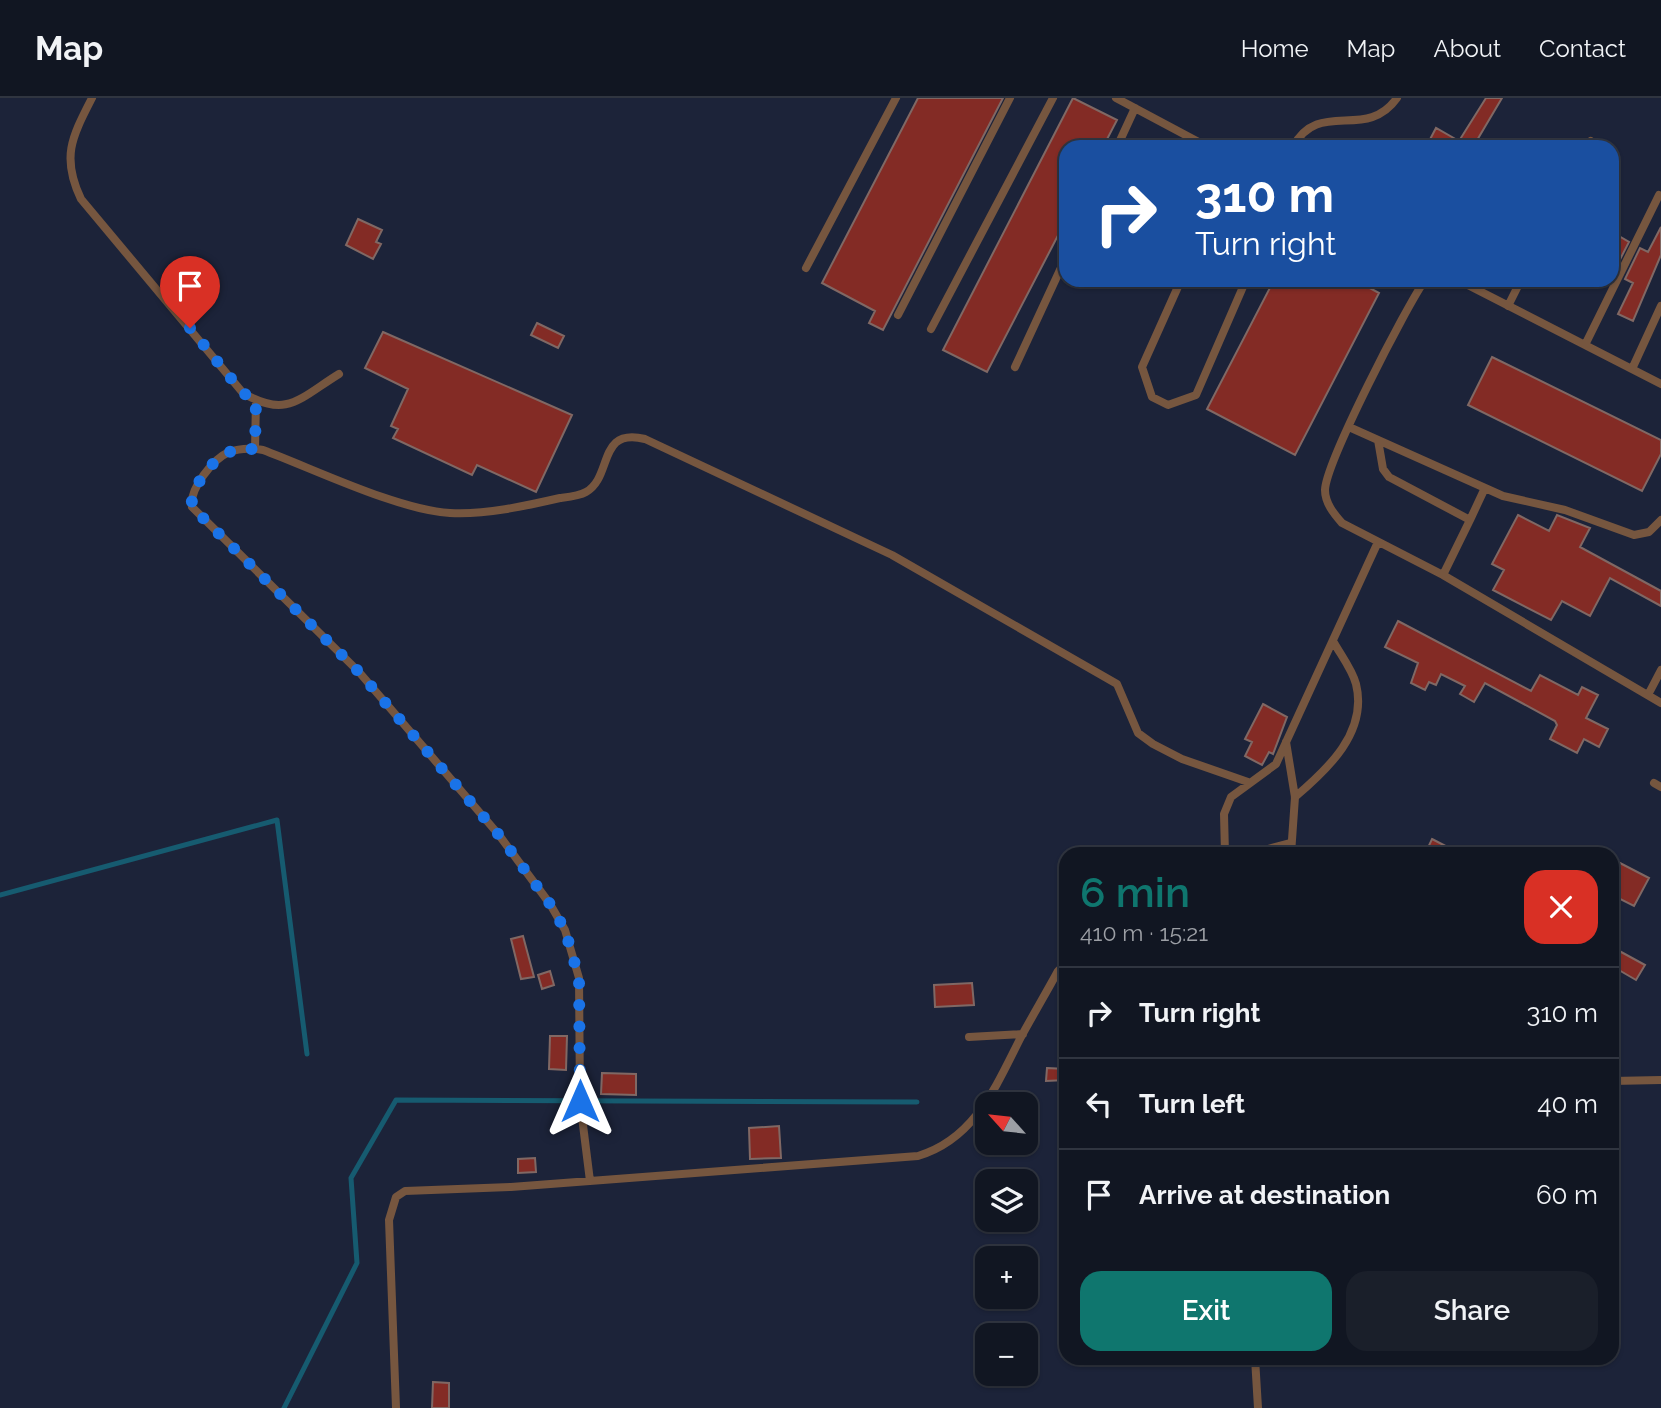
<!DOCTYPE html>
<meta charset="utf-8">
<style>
body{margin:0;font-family:Raleway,sans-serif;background:#1a1f2a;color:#f1f3f6;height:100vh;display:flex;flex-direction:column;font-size:26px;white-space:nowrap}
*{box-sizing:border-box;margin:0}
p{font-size:23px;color:#9c9fa5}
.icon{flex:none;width:38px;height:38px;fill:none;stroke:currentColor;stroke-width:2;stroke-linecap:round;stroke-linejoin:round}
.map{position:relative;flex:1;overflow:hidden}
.panel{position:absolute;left:1059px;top:749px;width:560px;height:518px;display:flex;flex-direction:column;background:#111622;border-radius:21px;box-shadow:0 2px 5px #0004,0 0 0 2px #303540}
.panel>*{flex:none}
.hud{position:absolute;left:1059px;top:42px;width:560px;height:147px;border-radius:21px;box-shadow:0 2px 5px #0004,0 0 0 2px #303540;background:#1a4fa0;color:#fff;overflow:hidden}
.needle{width:46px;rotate:297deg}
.controls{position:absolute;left:975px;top:994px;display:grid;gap:14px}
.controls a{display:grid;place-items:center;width:63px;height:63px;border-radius:14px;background:#111622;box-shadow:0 2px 5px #0004,0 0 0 2px #303540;font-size:35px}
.pin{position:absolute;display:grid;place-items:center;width:60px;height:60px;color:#fff;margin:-72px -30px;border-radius:50% 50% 50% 0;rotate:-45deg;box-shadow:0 0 7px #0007}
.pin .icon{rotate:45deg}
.me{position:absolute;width:77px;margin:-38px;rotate:0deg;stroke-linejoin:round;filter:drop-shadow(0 0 5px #0008)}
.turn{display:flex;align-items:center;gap:24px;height:147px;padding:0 21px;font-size:32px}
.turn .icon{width:91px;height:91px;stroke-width:2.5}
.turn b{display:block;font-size:49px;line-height:60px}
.round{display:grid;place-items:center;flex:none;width:74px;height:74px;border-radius:21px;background:#1a1f2a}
.overview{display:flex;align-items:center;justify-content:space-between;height:119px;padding:0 21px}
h1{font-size:42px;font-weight:600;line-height:52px;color:#0f766e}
.action{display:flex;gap:14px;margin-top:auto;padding:14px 21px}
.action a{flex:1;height:80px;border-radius:21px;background:#0f766e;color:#fff;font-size:28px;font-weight:600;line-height:80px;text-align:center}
.action a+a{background:#1a1f2a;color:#f1f3f6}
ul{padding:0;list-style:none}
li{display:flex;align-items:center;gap:21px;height:91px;padding:0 21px;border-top:2px solid #303540}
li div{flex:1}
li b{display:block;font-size:26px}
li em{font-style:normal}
header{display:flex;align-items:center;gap:42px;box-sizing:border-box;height:98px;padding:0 35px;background:#111622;border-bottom:2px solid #303540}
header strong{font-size:33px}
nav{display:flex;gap:38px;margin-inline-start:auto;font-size:24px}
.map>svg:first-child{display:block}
.built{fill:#1c2339;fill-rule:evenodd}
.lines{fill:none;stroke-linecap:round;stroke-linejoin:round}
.stream{stroke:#165b70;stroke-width:5}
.building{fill:#832b25;stroke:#806864;stroke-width:2}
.lane{stroke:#76563f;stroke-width:8}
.route{stroke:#1a73e8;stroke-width:12;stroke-dasharray:0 21.6}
</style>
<header>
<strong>Map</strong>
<nav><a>Home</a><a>Map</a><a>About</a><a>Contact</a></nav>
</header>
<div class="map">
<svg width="1661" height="1310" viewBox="0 0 1661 1310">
<rect width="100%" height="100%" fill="#171d2d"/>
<path class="built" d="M0,0H1661V1310H0ZM1066,49H1612V182H1066ZM1066,756H1612V1260H1066ZM987,1006H1026V1045H987ZM987,1083H1026V1122H987ZM987,1160H1026V1199H987ZM987,1237H1026V1276H987Z"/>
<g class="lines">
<path class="stream" d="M0,797L277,722L307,956
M284,1310L357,1165L351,1080L396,1002L917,1004"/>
</g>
<path class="building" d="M918,0H1003L883,232L869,225L875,213L822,185Z
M1073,0L1117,22L1103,49H1066V122L987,274L943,252Z
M1486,0H1502L1473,49H1426L1436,30L1459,43Z
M358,121L382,132L376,144L381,146L373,161L346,147Z
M1661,129V157L1633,223L1618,216L1633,185L1625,181L1640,150L1648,154Z
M1612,134L1629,144L1613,175L1612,174Z
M1274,182H1355L1379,195L1295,357L1207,311Z
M537,225L564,238L558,250L531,237Z
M383,234L572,317L536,394L477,367L472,377L393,340L398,331L391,328L408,291L365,270Z
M1492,259L1661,342V356L1642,393L1468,307Z
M1518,417L1549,433L1557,417L1590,430L1580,449L1661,493V508L1610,480L1590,518L1562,503L1551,522L1493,492L1504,472L1492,466Z
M1398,523L1531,593L1540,577L1578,597L1582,589L1598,597L1586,620L1608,631L1599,649L1584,641L1577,655L1550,641L1557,627L1555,623L1485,585L1474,604L1460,596L1465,588L1441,576L1436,587L1429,584L1425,592L1411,585L1418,565L1385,549Z
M1263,606L1287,619L1273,656L1269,654L1262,667L1245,658L1252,644L1245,641Z
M1432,741L1461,756H1425Z
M1618,764L1649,780L1634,808L1612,797V776Z
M523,838L534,879L521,881L511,841Z
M1612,849L1645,867L1636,882L1612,868Z
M550,873L554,887L542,891L538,877Z
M972,885L974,907L935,909L934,887Z
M550,938H567L566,972L549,971Z
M1047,970L1066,971V982L1046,983Z
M602,975L636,976V997L601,996Z
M779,1028L781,1060L750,1061L749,1030Z
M535,1060L536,1074L518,1075V1061Z
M433,1284L449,1285V1310H432Z"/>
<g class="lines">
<path class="lane" d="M92,0C72,39 61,59 81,101L243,295C287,321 300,300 339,276
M1116,0L1208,49
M1117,49L1135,10
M1293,49C1319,0 1366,44 1397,0
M1588,49L1591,43
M806,170L896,0
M1181,182L1142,269L1152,299L1168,307L1196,297L1246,182
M1425,182C1406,209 1326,364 1325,392C1325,405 1334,416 1342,425L1443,477L1661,605
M1458,182L1661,286
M1508,208L1521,182
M898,217L1010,0
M931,231L1053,0
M1585,247L1659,97
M1015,269L1066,159
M1632,271L1661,208
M1349,329L1503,398L1565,412L1634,437L1649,434L1661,422
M1378,342L1383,371L1389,379L1470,422L1443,477
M255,351L256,302
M1470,422L1484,392
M1649,595L1661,572
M1286,644L1295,699L1291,756
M1654,685L1661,689
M1295,699C1328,671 1368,634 1356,586C1352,571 1340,556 1333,543
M1225,756L1224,716L1231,699L1276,666L1378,444
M1250,756L1290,745
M969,939L1023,936
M1612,983L1661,982
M590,1083L580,1003L579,880L565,832L550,806L499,737L359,574L192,409C189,391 213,361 229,354C240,350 252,350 263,352C314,371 398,412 450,415C485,417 525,408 560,400C568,399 579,398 586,394C613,379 597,329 645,341L892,457L1117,586L1138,635L1153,646L1182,661L1248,684
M1255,1260L1258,1310
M396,1310L389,1122L396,1099L405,1093L511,1089L918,1058C975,1041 996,988 1021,939C1033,917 1046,895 1058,873L1066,865"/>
</g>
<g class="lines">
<path class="route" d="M190,230L243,295L256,302L255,351C246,351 236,351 227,355C212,362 189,392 192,409L359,574L499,737L550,806L565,832L579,880L580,1003"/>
</g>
</svg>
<div class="controls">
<a><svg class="needle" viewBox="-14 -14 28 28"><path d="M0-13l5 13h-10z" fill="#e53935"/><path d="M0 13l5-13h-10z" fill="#9c9fa5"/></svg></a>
<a><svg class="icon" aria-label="layers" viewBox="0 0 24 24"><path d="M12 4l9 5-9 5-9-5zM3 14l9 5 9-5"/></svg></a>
<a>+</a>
<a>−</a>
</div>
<div class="pin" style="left:190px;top:230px;background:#d93025"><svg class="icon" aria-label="arrive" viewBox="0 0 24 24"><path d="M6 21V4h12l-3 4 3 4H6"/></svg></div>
<svg class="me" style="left:580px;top:1003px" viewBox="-20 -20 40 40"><path d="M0-17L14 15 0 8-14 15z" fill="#1a73e8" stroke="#fff" stroke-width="4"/></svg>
<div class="hud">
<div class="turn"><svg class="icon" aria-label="right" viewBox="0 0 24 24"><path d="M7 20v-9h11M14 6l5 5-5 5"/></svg><div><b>310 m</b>Turn right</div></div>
</div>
<section class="panel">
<div class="overview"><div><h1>6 min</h1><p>410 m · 15:21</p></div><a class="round" style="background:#d93025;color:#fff"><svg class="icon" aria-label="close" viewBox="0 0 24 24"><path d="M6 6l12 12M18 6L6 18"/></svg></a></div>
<ul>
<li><svg class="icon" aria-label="right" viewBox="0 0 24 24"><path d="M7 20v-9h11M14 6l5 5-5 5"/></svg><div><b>Turn right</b></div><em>310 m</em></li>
<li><svg class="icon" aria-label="left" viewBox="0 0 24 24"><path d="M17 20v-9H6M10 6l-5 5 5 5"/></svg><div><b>Turn left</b></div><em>40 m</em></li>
<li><svg class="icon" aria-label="arrive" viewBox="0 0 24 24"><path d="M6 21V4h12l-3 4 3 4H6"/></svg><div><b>Arrive at destination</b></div><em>60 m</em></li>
</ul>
<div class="action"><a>Exit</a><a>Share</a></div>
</section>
</div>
